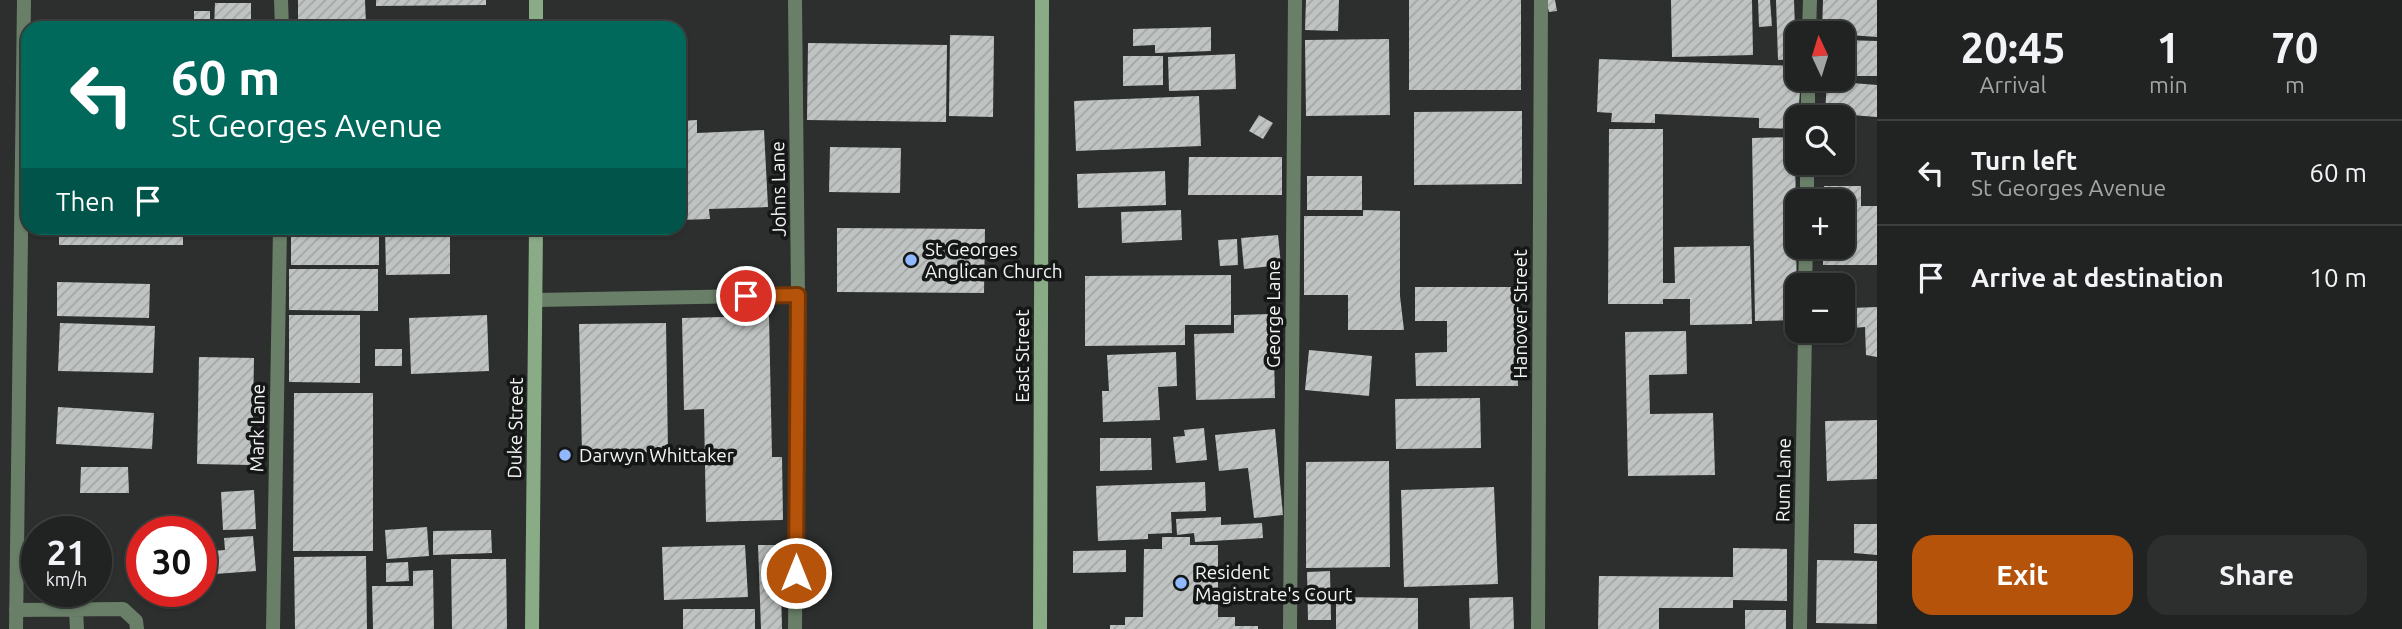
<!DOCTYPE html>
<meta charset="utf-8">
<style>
body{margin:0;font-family:Ubuntu,sans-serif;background:#2d2f2f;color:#f1f3f6;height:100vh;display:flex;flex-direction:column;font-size:26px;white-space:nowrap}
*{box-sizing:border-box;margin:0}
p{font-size:23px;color:#a2a4a5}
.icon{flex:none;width:38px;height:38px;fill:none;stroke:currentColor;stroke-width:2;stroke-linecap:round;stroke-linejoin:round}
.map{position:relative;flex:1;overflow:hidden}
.details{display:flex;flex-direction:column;background:#212322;width:525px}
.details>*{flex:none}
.guide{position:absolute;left:21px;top:21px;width:665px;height:214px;border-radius:21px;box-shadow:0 2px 5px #0004,0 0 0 2px #3e4040;background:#00695c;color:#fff;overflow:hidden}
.needle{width:46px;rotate:356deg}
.buttons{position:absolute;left:1785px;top:21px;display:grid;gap:14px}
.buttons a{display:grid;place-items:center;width:70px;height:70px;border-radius:14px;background:#212322;box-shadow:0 2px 5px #0004,0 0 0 2px #3e4040;font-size:35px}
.speed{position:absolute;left:21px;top:516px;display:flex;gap:14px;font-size:35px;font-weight:700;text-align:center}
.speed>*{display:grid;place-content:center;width:91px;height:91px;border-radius:50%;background:#212322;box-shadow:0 2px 5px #0004,0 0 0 2px #3e4040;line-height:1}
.speed small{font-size:18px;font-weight:400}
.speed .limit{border:10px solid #d22;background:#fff;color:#111}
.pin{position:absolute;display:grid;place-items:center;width:60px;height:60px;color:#fff;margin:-30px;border:4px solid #fff;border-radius:50%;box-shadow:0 2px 7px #0007}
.me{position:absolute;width:77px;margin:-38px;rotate:0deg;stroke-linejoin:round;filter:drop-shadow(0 0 5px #0008)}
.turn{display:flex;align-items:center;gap:24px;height:147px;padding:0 35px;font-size:32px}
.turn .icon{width:91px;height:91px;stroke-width:2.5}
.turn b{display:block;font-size:49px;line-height:60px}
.then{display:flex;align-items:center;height:66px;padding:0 35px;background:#0003;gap:14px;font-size:26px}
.eta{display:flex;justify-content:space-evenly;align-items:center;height:119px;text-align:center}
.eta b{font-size:42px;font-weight:600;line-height:49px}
.action{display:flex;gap:14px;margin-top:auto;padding:14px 35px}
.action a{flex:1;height:80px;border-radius:21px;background:#b45309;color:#fff;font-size:28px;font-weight:600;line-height:80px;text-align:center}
.action a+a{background:#2d2f2f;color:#f1f3f6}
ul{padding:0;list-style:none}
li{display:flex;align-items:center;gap:21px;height:105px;padding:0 35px;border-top:2px solid #3e4040}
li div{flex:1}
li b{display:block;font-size:26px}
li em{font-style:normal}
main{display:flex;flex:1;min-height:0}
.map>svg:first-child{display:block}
.building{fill:url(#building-hatch)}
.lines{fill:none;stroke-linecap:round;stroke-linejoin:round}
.lane{stroke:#697f68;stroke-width:14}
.street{stroke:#697f68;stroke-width:14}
.secondary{stroke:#89ac87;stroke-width:14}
.route-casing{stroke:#753606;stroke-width:18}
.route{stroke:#b45309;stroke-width:12}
.poi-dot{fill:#91b8fd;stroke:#151716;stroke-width:2.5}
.labels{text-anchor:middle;stroke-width:7;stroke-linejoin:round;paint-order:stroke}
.street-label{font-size:19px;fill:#f3f5f4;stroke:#151716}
.poi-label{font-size:19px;fill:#f3f5f4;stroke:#151716;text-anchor:start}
</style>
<main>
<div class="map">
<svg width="1877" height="629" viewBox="0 0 1877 629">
<defs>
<pattern id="building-hatch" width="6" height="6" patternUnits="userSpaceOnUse" patternTransform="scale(1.75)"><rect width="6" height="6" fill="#bfc4c3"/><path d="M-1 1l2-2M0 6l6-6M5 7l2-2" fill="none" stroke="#a2a6a4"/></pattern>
</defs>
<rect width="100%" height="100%" fill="#2c2f2e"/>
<path class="building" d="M298,0H365L366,25L298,26Z
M376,0H486V5L376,6Z
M1306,0H1339L1338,31L1305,30Z
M1409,0H1521V90H1409Z
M1546,0H1555L1557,11L1549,12Z
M1671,0H1752L1753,55L1672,57Z
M1758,0H1770L1772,26L1759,27Z
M1776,0H1794L1796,59L1778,60Z
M1823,0H1877V37L1822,33Z
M215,3H251V28H214Z
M194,11H210V28H194Z
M1211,27V51L1155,53V45L1133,46V29Z
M950,35L994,36L993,117L949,116Z
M1389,39L1390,115L1306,116L1305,40Z
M1843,40L1877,41V76H1843Z
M808,43L947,45L946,122L807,120Z
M1235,54L1236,89L1169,91L1168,57Z
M1123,56H1163V85L1123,86Z
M1599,59L1797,66V79H1801L1797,129L1759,128V118L1655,114V123L1611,122L1612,113L1597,112Z
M1827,81L1877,85V117L1825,113Z
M1199,96L1201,146L1076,151L1074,101Z
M1522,111V184L1414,185V112Z
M1259,115L1273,123L1263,139L1249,131Z
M697,120V133L764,130L768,207L709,209L710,219L679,220V121Z
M1609,129H1663V283H1675L1674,247L1750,246L1752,324L1690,325V299H1663V304H1608Z
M1795,137L1797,320L1755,321L1752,138Z
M830,147L901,148L900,193L829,192Z
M1189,157H1282V195H1188Z
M1165,171L1166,205L1078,208L1077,174Z
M1307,176H1362V210H1307Z
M1824,186H1861V206H1877V265H1823V247H1843V201H1823Z
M1181,210L1182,240L1122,243L1121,212Z
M1363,210L1400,211V296L1404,330H1348V295H1304V216H1363Z
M59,228H183V245H59Z
M291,228H379V265H291Z
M385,228H493V235L450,236V274L386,275Z
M837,228L985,229L984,293L837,292Z
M1278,235L1281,265L1244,269L1241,238Z
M1237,239L1238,265L1220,266L1218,240Z
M289,269H378V311L289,310Z
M1231,275V325H1185V345L1085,346V276Z
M57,282L150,284L149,318L57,316Z
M1415,287H1517L1518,386H1416L1415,353L1447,352V321H1415Z
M1877,307V357L1866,355L1865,327L1852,328L1851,308Z
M1273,314L1275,398L1196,400L1194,334L1234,333V315Z
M289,315H360V383L289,382Z
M487,315L489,371L411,374L409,318Z
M769,316L772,457H782L783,520L706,522L704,409L684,410L682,318Z
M60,323L155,326L153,373L58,371Z
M666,323L668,452L582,453L579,324Z
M1686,331L1687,374L1649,375L1650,414L1713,413L1715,475L1628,476L1625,332Z
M375,349H402V366H375Z
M1309,350L1372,356L1369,396L1305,390Z
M1176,352L1177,386L1158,387L1160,420L1103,422L1102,391H1109L1107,355Z
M199,357L254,358L252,465L197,464Z
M294,393H373V551H293Z
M1480,398L1481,448L1396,449L1395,399Z
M58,407L154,413L152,449L56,444Z
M1877,420V479L1827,481L1825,421Z
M1204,428L1207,460L1176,463L1173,437L1185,436L1184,430Z
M1275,429L1283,515L1254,518L1248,468L1219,471L1215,435Z
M1100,438H1151L1152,470L1100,471Z
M1389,461L1390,567L1306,568V462Z
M81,467H128L129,493H80Z
M1205,482L1206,511L1171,512L1172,533L1148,534V539L1098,541L1096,486Z
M1494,487L1498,584L1404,587L1401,490Z
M254,490L256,529L223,530L221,492Z
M1221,517V525L1262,523L1263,538L1195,542L1194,533L1177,535L1176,519Z
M1854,524H1877V555L1854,553Z
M427,527L429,556L387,559L385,530Z
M491,530L492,553L433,555V531Z
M253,536L256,571L201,575V552L225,550L224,538Z
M1162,537H1190V545H1218V617H1235V626H1258V629H1110V625H1125V617H1143L1144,549H1162Z
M745,545L748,597L664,600L662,547Z
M758,545H780L782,629H761Z
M1733,548L1787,549V601L1733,600V608H1659V629H1598L1599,576L1733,577Z
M1126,550V572L1073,573V551Z
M366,556L367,629H295L294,557Z
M451,559H506L507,629H452Z
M1817,560L1877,561V624L1816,623Z
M408,562L409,581L386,582V563Z
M433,570L434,629H373L372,586H413V571Z
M1330,571L1331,620H1308L1307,572Z
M1336,597L1418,598V629H1336Z
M1513,597L1514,629H1470L1469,598Z
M683,609H755V629H683Z
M1745,610H1786V629H1745Z"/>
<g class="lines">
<path class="lane" d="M16,610L123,609L136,621L137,629
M76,610L77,629"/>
<path class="street" d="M281,0L282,28
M795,0L798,295L795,629
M1809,33L1810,0
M1808,117V79
M1807,201V163
M1805,285L1806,247
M536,300L798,295
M16,629L24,0
M273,629L280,228
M1290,629L1295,0
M1538,629L1541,0
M1800,629L1805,331"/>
<path class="secondary" d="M536,0V28
M532,629L536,228
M1040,629L1042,0"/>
</g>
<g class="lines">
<defs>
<path id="route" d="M746,296L798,295L796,573"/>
</defs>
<use href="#route" class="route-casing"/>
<use href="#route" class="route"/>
</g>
<g class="poi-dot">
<circle cx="911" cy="260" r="7"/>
<circle cx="565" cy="455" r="7"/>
<circle cx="1181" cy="583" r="7"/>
</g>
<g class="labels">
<g class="street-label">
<text transform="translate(778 189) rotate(-91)" y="7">Johns Lane</text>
<text transform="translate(1273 314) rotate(-90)" y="7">George Lane</text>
<text transform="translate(1520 314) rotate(-90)" y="7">Hanover Street</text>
<text transform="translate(1022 356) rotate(-90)" y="7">East Street</text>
<text transform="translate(257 428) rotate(-89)" y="7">Mark Lane</text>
<text transform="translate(515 428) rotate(-89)" y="7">Duke Street</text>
<text transform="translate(1783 480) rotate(-89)" y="7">Rum Lane</text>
</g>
<g class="poi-label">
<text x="925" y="256">St Georges<tspan x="925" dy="22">Anglican Church</tspan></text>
<text x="579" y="462">Darwyn Whittaker</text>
<text x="1195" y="579">Resident<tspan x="1195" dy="22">Magistrate's Court</tspan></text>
</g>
</g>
</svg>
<div class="buttons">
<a><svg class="needle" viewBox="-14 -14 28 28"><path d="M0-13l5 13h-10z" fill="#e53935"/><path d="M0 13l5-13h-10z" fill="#a2a4a5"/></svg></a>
<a><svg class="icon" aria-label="search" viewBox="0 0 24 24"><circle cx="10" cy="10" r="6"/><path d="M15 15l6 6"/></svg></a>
<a>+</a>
<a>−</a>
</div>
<div class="speed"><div>21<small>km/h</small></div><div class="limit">30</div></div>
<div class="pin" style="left:746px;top:296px;background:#d93025"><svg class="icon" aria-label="arrive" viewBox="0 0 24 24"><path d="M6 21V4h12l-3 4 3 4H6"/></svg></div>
<svg class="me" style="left:796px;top:573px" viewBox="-20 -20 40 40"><circle r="17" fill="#b45309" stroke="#fff" stroke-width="3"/><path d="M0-11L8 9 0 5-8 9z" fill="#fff"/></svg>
<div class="guide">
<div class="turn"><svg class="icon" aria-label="left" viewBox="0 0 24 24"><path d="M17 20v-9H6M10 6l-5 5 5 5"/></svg><div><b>60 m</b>St Georges Avenue</div></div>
<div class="then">Then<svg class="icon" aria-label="arrive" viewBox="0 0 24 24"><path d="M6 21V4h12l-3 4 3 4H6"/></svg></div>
</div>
</div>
<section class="details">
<div class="eta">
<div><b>20:45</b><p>Arrival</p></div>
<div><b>1</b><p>min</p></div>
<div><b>70</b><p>m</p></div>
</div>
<ul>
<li><svg class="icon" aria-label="left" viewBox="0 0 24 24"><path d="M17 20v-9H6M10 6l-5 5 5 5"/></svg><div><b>Turn left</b><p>St Georges Avenue</p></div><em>60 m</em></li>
<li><svg class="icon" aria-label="arrive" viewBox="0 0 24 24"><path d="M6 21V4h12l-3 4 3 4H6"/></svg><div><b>Arrive at destination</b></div><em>10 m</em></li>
</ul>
<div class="action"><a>Exit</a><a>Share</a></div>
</section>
</main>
